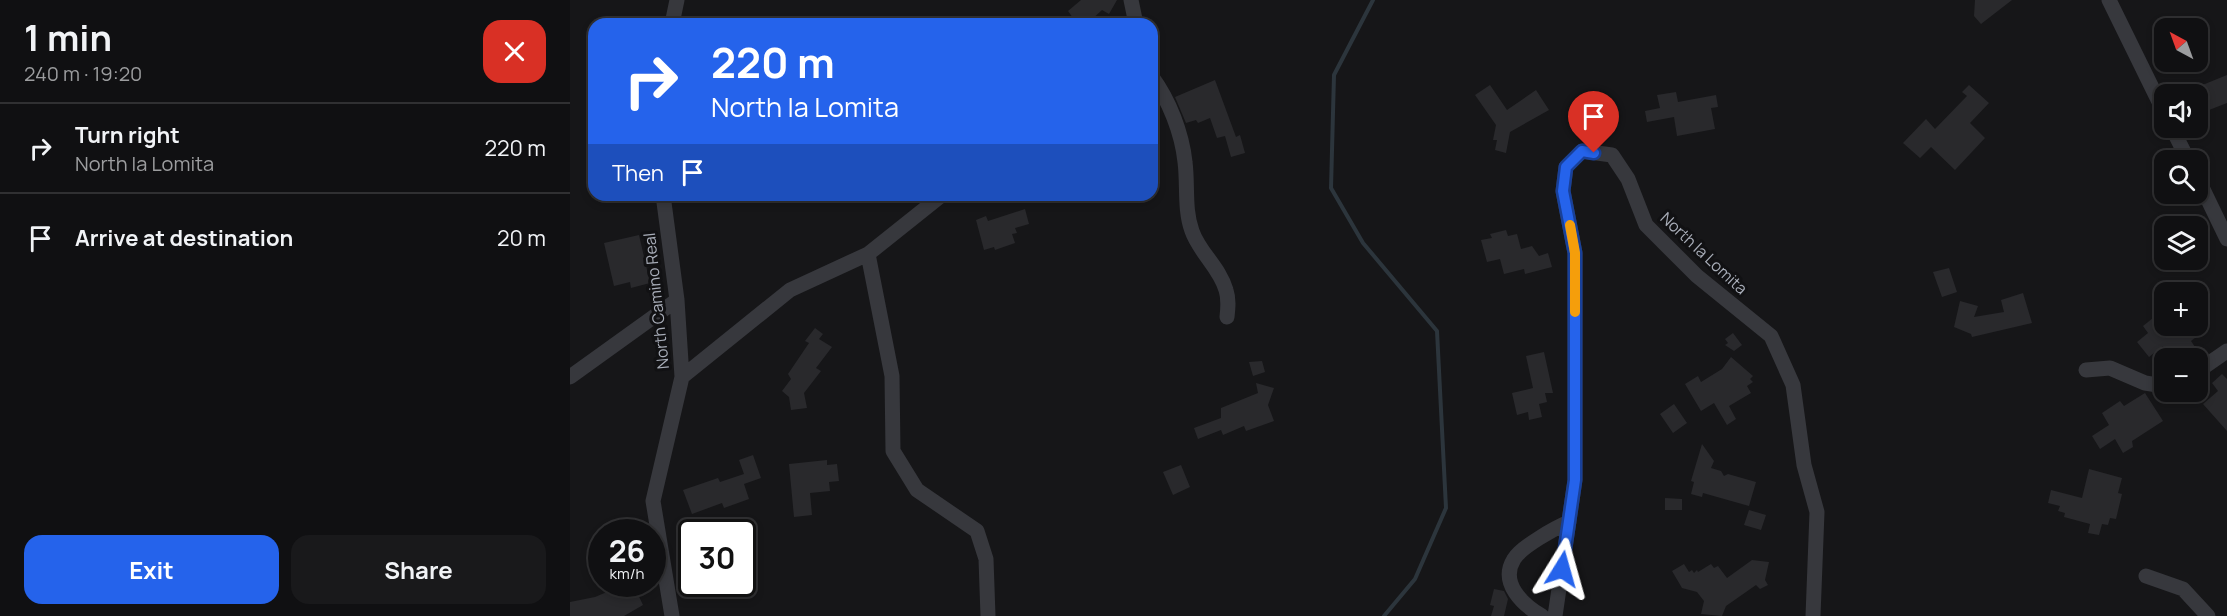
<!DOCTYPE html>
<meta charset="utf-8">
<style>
body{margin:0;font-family:Manrope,sans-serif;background:#19191b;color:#f1f3f6;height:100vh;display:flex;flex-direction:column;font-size:22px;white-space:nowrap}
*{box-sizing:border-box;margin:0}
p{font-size:20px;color:#9c9d9f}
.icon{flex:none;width:33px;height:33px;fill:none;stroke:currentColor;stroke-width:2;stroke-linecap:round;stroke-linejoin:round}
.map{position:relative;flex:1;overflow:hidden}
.details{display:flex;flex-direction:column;background:#101012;width:570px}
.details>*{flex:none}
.hud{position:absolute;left:18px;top:18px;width:570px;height:183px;border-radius:18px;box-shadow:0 3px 9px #0003,0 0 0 2px #303032;background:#2563eb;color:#fff;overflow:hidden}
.needle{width:39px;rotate:319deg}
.fabs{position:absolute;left:1584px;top:18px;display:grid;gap:12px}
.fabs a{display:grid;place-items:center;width:54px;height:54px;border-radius:12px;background:#101012;box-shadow:0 3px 9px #0003,0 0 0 2px #303032;font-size:30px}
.speed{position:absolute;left:18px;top:519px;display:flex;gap:12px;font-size:30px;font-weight:700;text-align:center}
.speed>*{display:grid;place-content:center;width:78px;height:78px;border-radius:50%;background:#101012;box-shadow:0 3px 9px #0003,0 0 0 2px #303032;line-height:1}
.speed small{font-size:15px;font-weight:400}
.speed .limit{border:3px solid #111;border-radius:9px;background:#fff;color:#111}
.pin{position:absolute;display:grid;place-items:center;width:51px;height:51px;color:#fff;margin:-62px -26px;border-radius:50% 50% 50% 0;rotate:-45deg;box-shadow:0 0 6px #0007}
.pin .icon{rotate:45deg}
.me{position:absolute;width:66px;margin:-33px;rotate:8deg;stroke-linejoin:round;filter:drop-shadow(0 0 4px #0008)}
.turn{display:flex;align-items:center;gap:21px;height:126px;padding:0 24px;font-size:27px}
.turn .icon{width:78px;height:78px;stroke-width:2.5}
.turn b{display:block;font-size:42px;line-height:51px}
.then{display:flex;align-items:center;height:57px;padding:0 24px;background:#0003;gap:12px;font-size:22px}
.round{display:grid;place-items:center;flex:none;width:63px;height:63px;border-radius:18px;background:#19191b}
.head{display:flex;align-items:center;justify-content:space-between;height:102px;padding:0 24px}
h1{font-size:36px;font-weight:700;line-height:45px}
.primary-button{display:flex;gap:12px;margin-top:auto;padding:12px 24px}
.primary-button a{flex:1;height:69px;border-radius:18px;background:#2563eb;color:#fff;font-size:24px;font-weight:700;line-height:69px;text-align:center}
.primary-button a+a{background:#19191b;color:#f1f3f6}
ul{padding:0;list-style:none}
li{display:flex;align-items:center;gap:18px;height:90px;padding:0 24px;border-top:2px solid #303032}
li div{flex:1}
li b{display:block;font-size:22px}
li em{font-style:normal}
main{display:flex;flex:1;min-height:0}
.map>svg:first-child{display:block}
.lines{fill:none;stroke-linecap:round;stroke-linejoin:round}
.stream{stroke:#2c353c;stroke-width:4}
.building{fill:#29292c}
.minor{stroke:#37383d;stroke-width:15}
.route-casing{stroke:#184099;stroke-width:15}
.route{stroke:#2563eb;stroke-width:10}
.slow{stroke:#f59e0b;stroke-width:10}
.labels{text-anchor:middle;stroke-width:6;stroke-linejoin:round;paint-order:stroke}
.street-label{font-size:16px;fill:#a8adb8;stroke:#111113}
</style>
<main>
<section class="details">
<div class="head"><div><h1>1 min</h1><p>240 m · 19:20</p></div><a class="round" style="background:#d93025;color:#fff"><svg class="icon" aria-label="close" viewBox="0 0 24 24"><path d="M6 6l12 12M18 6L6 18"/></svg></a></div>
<ul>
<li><svg class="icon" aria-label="right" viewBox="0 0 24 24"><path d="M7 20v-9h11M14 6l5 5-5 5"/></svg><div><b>Turn right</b><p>North la Lomita</p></div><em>220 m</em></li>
<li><svg class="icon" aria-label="arrive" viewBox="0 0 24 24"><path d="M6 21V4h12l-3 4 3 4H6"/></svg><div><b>Arrive at destination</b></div><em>20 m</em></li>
</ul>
<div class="primary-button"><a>Exit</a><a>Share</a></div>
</section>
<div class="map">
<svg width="1657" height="616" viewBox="0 0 1657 616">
<rect width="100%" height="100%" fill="#161618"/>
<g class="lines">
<path class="stream" d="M803,0L764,75L761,188L793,243L867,331L876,508L845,579L814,616"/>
</g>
<path class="building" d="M511,0H547L539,14L532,10L517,24H495L503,18L498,11Z
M1405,0H1442L1411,24L1404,16Z
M1657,75V103L1639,110L1630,86Z
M645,80L666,137L670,135L675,153L661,157L655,136L647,138L640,118L628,123L626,120L616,123L605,97Z
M920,85L937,110L966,90L979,110L940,132L936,153L925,150L927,140H923L926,125L905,95Z
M1399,85L1419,103L1400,123L1415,138L1385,170L1361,147L1350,158L1333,143L1356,119L1365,129L1397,96L1392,92Z
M1106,92L1108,102L1146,95L1148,107L1141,108L1145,129L1107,136L1104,117L1077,122L1075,111L1090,108L1087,95Z
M455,209L459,224L445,228L447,233L442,234L445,243L425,250L424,247L414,250L406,220L416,216L418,221Z
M936,230L938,236L947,234L951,249L962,246L969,256L978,253L982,267L955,274L954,269L934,274L930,259L917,262L911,240L922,238L920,234Z
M69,235L80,283L61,288L60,282L44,286L34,243Z
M1379,268L1387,292L1372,297L1363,272Z
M1453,293L1462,323L1402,337L1401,334L1384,327L1390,301L1408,306L1404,317L1434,312L1431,300Z
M1583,318L1587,324L1594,319V326H1623L1630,334L1621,341L1625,347L1610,358H1602L1593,346L1579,357L1567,342L1578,333L1573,326Z
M245,328L253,334L249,339L262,347L246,368L251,371L234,393L237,408L221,410L219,397L212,391L221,379L218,374L239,343L235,341Z
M1163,333L1172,345L1164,351L1155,345L1158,343L1155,339Z
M974,352L983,393H975L977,402L969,404L972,417L959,420L958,412L947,415L942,393L963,388L956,356Z
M1161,357L1183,376L1180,379L1183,382L1177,386L1181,393L1159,406L1166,419L1157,425L1144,403L1131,411L1115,384L1128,376L1131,382L1152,369Z
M692,361L695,372L683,376L679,362Z
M1652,374L1657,379V431L1633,404L1648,391L1642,383Z
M686,383L704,388L698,405L704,421L676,431L674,426L653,435L651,430L628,439L624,428L651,418V408L688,393Z
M1575,393L1593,421L1562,441L1563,447L1553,453L1545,439L1530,449L1522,436L1539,425L1532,413L1550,401L1554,406Z
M1104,404L1117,423L1103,433L1090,414Z
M1132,444L1144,461L1141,468L1151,471L1154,476L1158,474L1186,482L1179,506L1133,493L1132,497L1121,494L1124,482L1121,481Z
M183,455L191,478L174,484L179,499L154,508L152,503L122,514L113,490L148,478L150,482L174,474L169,460Z
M257,460V465L267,464L269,481L259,482L260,491L240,493L242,515L224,517L219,464Z
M611,465L620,487L603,495L593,472Z
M1519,469L1552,478L1548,493L1552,494L1546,519L1540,518L1538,525L1532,524L1529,535L1518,533L1520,524L1494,517L1495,513L1488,511L1490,506L1478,503L1481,490L1512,498Z
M1095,498L1112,499V510H1095Z
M1179,510L1196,515L1191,530L1174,525Z
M1182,560L1199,562L1195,580L1198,585L1190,589L1186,585L1156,606L1152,616L1131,614L1134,601L1127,592L1112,588L1102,571L1114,564L1119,572L1122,570L1124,573L1127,570L1128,572L1141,564L1144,568L1148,566L1157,578Z
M56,584H63L73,605L54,616H0V602L25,597Z
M924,589L934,591L938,599L934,616H921L924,606L920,605Z"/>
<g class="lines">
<path class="minor" d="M561,0L566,24
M1539,0L1594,112
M102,24L107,0
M582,77C599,100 612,133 615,162C618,185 614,209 622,231C629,252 650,268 656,290C659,299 658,308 657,317
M1602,128L1618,160
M1628,179L1657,239
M93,195L107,300L112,377L83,501L102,616
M298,254L322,376L323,451L347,490L407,531L416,559L418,616
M1516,370L1540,368L1575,383L1594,386
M1628,371L1657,351
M0,377L107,300
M112,377L220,290L298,254L372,195
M1576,576L1613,589L1638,616
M972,616C953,605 929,583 944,559C951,547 985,528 999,522
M985,616L1005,480V253L993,191L996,167L1012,151L1042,155L1058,179L1076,225L1127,276L1201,336L1223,385L1234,465L1247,512L1243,616"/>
</g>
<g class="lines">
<defs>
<path id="route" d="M992,569L1005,480V253L993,191L996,167L1012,151L1024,153"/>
</defs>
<use href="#route" class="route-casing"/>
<use href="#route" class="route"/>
<path class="slow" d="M1000,225L1005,253V312"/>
</g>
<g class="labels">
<g class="street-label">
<text transform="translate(1134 253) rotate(43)" y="6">North la Lomita</text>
<text transform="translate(86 301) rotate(-96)" y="6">North Camino Real</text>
</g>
</g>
</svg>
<div class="fabs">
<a><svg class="needle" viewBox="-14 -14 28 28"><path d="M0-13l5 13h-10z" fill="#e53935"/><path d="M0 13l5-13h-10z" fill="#9c9d9f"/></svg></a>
<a><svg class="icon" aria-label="sound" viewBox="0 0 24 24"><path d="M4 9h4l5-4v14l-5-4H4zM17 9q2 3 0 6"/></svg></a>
<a><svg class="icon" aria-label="search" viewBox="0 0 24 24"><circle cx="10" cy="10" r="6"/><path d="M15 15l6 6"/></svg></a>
<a><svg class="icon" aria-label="layers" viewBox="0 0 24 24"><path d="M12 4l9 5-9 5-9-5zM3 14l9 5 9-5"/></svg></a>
<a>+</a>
<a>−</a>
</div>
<div class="speed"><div>26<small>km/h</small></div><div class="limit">30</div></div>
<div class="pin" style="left:1024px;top:153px;background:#d93025"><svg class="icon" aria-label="arrive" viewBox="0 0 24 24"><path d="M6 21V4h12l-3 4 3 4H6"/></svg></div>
<svg class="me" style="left:992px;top:569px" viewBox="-20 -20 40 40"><path d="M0-17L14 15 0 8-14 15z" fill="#2563eb" stroke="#fff" stroke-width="4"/></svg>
<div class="hud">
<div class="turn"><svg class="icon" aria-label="right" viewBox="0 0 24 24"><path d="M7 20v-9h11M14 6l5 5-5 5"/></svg><div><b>220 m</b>North la Lomita</div></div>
<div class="then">Then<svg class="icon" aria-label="arrive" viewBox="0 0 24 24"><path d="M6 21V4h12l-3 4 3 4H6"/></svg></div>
</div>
</div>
</main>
